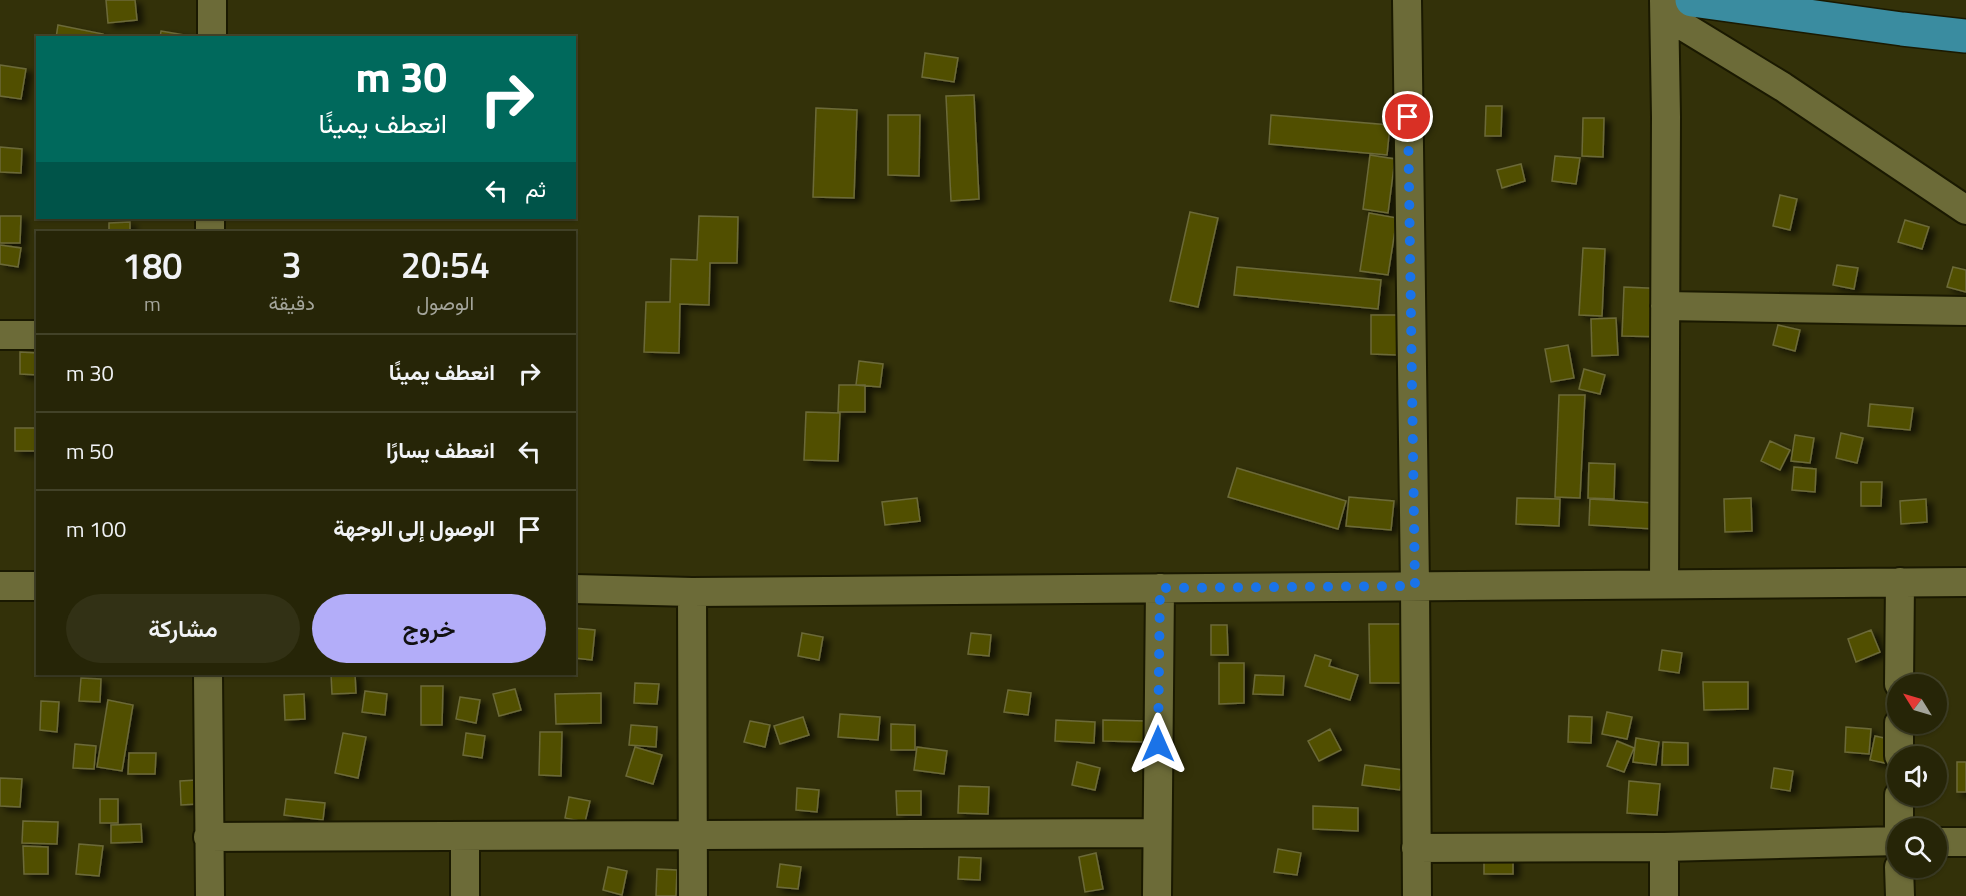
<!DOCTYPE html>
<html lang="ar">
<meta charset="utf-8">
<style>
body{margin:0;font-family:"Titillium Web",Vazirmatn,sans-serif;background:#323115;color:#f1f3f6;direction:rtl;height:100vh;display:flex;flex-direction:column;font-size:22px;white-space:nowrap}
*{box-sizing:border-box;margin:0}
p{font-size:20px;color:#a4a59b}
.icon{flex:none;width:33px;height:33px;fill:none;stroke:currentColor;stroke-width:2;stroke-linecap:round;stroke-linejoin:round}
.map{position:relative;flex:1;overflow:hidden;direction:ltr}
.drawer{position:absolute;left:36px;top:231px;width:540px;height:444px;display:flex;flex-direction:column;background:#262507;border-radius:0px;box-shadow:0 2px 4px #0004,0 0 0 2px #424228;direction:rtl}
.drawer>*{flex:none}
.top-card{position:absolute;left:36px;top:36px;width:540px;height:183px;border-radius:0px;box-shadow:0 2px 4px #0004,0 0 0 2px #424228;direction:rtl;background:#00695c;color:#fff;overflow:hidden}
.needle{width:39px;rotate:307deg}
.controls{position:absolute;left:1887px;top:674px;display:grid;gap:12px}
.controls a{display:grid;place-items:center;width:60px;height:60px;border-radius:50%;background:#262507;box-shadow:0 2px 4px #0004,0 0 0 2px #424228;font-size:30px}
.pin{position:absolute;display:grid;place-items:center;width:51px;height:51px;color:#fff;margin:-26px;border:3px solid #fff;border-radius:50%;box-shadow:0 2px 6px #0007}
.me{position:absolute;width:66px;margin:-33px;rotate:0deg;stroke-linejoin:round;filter:drop-shadow(0 0 4px #0008)}
.turn{display:flex;align-items:center;gap:21px;height:126px;padding:0 30px;font-size:27px}
.turn .icon{width:78px;height:78px;stroke-width:2.5}
.turn b{display:block;font-size:42px;line-height:51px}
.then{display:flex;align-items:center;height:57px;padding:0 30px;background:#0003;gap:12px;font-size:22px}
.eta{display:flex;justify-content:space-evenly;align-items:center;height:102px;text-align:center}
.eta b{font-size:36px;font-weight:600;line-height:42px}
.button{display:flex;gap:12px;margin-top:auto;padding:12px 30px}
.button a{flex:1;height:69px;border-radius:36px;background:#b3adf9;color:#111;font-size:24px;font-weight:600;line-height:69px;text-align:center}
.button a+a{background:#323115;color:#f1f3f6}
ul{padding:0;list-style:none}
li{display:flex;align-items:center;gap:18px;height:78px;padding:0 30px;border-top:2px solid #424228}
li div{flex:1}
li b{display:block;font-size:22px}
li em{font-style:normal}
.map>svg:first-child{display:block}
.building{fill:#514f03;stroke:#6c6a38;stroke-width:1.5;filter:url(#shadow)}
.lines{fill:none;stroke-linecap:round;stroke-linejoin:round}
.minor-casing{stroke:#1a1901;stroke-width:32}
.trunk-casing{stroke:#1a1901;stroke-width:36}
.minor{stroke:#6c6b38;stroke-width:28}
.trunk{stroke:#3a8ca0;stroke-width:33}
.route{stroke:#1a73e8;stroke-width:10;stroke-dasharray:0 18}
</style>
<div class="map">
<svg width="1966" height="896" viewBox="0 0 1966 896">
<defs>
<filter id="shadow"><feDropShadow dx="6" dy="4" stdDeviation="3" flood-color="#0009"/></filter>
</defs>
<rect width="100%" height="100%" fill="#333109"/>
<path class="building" d="M106,0H135L137,20L108,23Z
M58,25L103,34L102,38H56Z
M161,31L196,37L160,38Z
M925,53L958,58L954,82L922,77Z
M0,65L26,69L21,99L0,96Z
M974,95L979,199L951,201L946,96Z
M1486,106H1502L1501,136H1485Z
M816,108L857,110L854,198L813,197Z
M888,115H920L919,176L888,175Z
M1271,115L1390,125L1387,155L1269,144Z
M1583,118H1604L1603,157L1582,156Z
M0,147L22,149L21,173L0,172Z
M1370,155L1395,159L1388,213L1363,209Z
M1555,156L1580,158L1576,184L1552,181Z
M1521,164L1525,181L1502,188L1497,170Z
M1780,195L1797,199L1790,230L1773,226Z
M1190,212L1218,218L1198,307L1170,301Z
M1369,213L1397,218L1388,275L1360,271Z
M0,216H21L20,243H0Z
M699,216L738,217L737,263H710L709,305L680,304L679,353L644,352L646,302H670L671,259L697,260Z
M1905,220L1929,227L1922,249L1898,242Z
M130,222V232H109V223Z
M0,245L21,248L18,267L0,264Z
M1583,248L1605,249L1602,316L1579,315Z
M1837,265L1858,268L1854,289L1833,285Z
M1237,267L1381,280L1378,309L1234,295Z
M1953,267L1966,270V292L1947,287Z
M1624,287L1670,289L1668,337L1622,336Z
M1371,315H1397V355L1371,354Z
M1616,318L1618,355L1592,356L1591,319Z
M1778,325L1800,330L1795,351L1773,345Z
M1568,345L1574,378L1551,382L1545,349Z
M20,352L38,353V375L20,374Z
M859,361L883,364L880,387L856,385Z
M1584,369L1605,375L1600,394L1579,389Z
M839,385H865V412H838Z
M1559,395H1585L1580,498L1555,497Z
M1870,404L1913,408L1910,430L1868,426Z
M806,412L840,413L838,461L804,460Z
M15,428H38V451H15Z
M1841,433L1863,438L1857,463L1836,458Z
M1795,435L1814,438L1810,463L1791,461Z
M1770,441L1790,450L1780,470L1761,461Z
M1589,463L1615,464L1614,499L1588,498Z
M1794,467L1816,469L1815,492L1792,490Z
M1237,468L1346,501L1338,529L1228,497Z
M1861,482H1882L1881,506H1861Z
M1349,497L1394,501L1391,530L1346,526Z
M917,498L920,521L885,525L882,502Z
M1517,498L1560,499L1559,526L1516,524Z
M1751,498L1752,531L1725,532L1724,499Z
M1590,499L1655,503L1653,529L1589,525Z
M1926,499L1927,522L1901,524L1900,501Z
M1369,624H1402L1403,683H1370Z
M1211,625H1227L1228,655H1211Z
M574,628L595,630L592,660L574,658Z
M1871,630L1880,652L1856,662L1848,639Z
M802,633L823,637L819,660L798,656Z
M971,633L991,635L989,656L968,654Z
M1662,650L1682,653L1679,673L1659,670Z
M1315,655L1331,660L1329,666L1358,675L1350,700L1305,686Z
M1219,663H1244V703L1219,704Z
M331,674H355L356,693L332,694Z
M1255,675L1284,676L1283,695L1253,694Z
M81,678L101,679L100,702L79,701Z
M1703,682H1748V709L1704,710Z
M635,683L659,684L657,704L634,703Z
M421,686H443L442,725H421Z
M515,689L521,710L499,716L493,694Z
M1008,690L1031,693L1028,715L1004,712Z
M365,691L387,694L385,715L362,712Z
M601,693V723L556,724L555,694Z
M304,694L305,719L285,720L284,695Z
M460,697L480,700L476,723L456,719Z
M108,700L133,705L122,771L97,767Z
M41,701L59,702L57,732L40,730Z
M1607,712L1632,717L1627,739L1602,734Z
M840,714L880,717L878,740L838,737Z
M1569,716L1592,717L1591,743L1568,742Z
M803,717L809,735L780,744L774,726Z
M1056,720L1095,722L1094,743L1055,741Z
M1103,720L1147,721V742L1103,741Z
M750,721L770,725L765,747L744,742Z
M891,724L915,725V750H891Z
M631,725L657,727L656,747L629,745Z
M1846,727L1871,729L1869,754L1845,752Z
M1330,729L1341,750L1319,761L1308,741Z
M540,732H562L561,776L539,775Z
M343,733L366,737L358,778L335,773Z
M466,733L485,736L482,758L463,755Z
M1875,736L1894,740L1890,764L1870,760Z
M1636,738L1659,742L1656,765L1633,762Z
M1617,741L1634,748L1624,772L1607,766Z
M1663,742L1688,743V765H1662Z
M75,744L96,746L94,769L73,768Z
M635,747L662,755L653,784L626,776Z
M917,747L947,751L944,774L914,770Z
M129,753H156L155,774H128Z
M1077,762L1100,768L1095,790L1072,785Z
M1957,762H1966V792H1957Z
M1365,765L1403,770L1400,790L1362,785Z
M1774,768L1793,771L1790,791L1771,788Z
M0,778L22,779L20,807L0,806Z
M197,780L198,804L181,805L180,781Z
M1629,781L1660,784L1657,815L1627,813Z
M959,786L989,787L988,814L958,813Z
M797,788L819,790L817,812L796,810Z
M896,791H921V815H897Z
M569,797L590,801L585,822L565,818Z
M100,799H118V823H100Z
M286,799L325,803L323,820L284,815Z
M1313,806L1358,808V831L1313,829Z
M23,821L58,822L57,844L22,843Z
M141,824L142,842L111,843V825Z
M79,844L103,846L99,876L76,874Z
M23,846L48,847V874H24Z
M1278,849L1301,853L1297,875L1274,872Z
M1484,852H1513V874H1484Z
M1096,853L1103,889L1085,892L1079,857Z
M959,857L981,858L980,880L958,879Z
M780,864L801,867L798,889L777,887Z
M608,867L627,871L622,895L603,890Z
M657,869L677,870L676,896H656Z"/>
<g class="lines">
<defs>
<path id="minor" d="M1407,0L1415,586L1417,896
M1664,0L1666,117L1664,584
M1665,15L1783,87L1966,210
M212,38V0
M210,232V218
M1665,306L1966,311
M0,335H38
M0,586H38
M574,589L692,592L1966,582
M692,592L693,896
M208,674L210,896
M1899,684L1900,582
M1899,756V723
M1899,828V795
M208,837L1157,833
M1936,842H1966
M1416,848L1664,847L1898,841
M1899,867L1900,896
M465,896V836
M1157,896L1160,588
M1664,896V847"/>
<path id="trunk" d="M1692,0L1902,29L1966,36"/>
</defs>
<use href="#minor" class="minor-casing"/>
<use href="#trunk" class="trunk-casing"/>
<use href="#minor" class="minor"/>
<use href="#trunk" class="trunk"/>
</g>
<g class="lines">
<path class="route" d="M1158,744L1160,588L1415,586L1408,117"/>
</g>
</svg>
<div class="controls">
<a><svg class="needle" viewBox="-14 -14 28 28"><path d="M0-13l5 13h-10z" fill="#e53935"/><path d="M0 13l5-13h-10z" fill="#a4a59b"/></svg></a>
<a><svg class="icon" aria-label="sound" viewBox="0 0 24 24"><path d="M4 9h4l5-4v14l-5-4H4zM17 9q2 3 0 6"/></svg></a>
<a><svg class="icon" aria-label="search" viewBox="0 0 24 24"><circle cx="10" cy="10" r="6"/><path d="M15 15l6 6"/></svg></a>
</div>
<div class="pin" style="left:1408px;top:117px;background:#d93025"><svg class="icon" aria-label="arrive" viewBox="0 0 24 24"><path d="M6 21V4h12l-3 4 3 4H6"/></svg></div>
<svg class="me" style="left:1158px;top:744px" viewBox="-20 -20 40 40"><path d="M0-17L14 15 0 8-14 15z" fill="#1a73e8" stroke="#fff" stroke-width="4"/></svg>
<div class="top-card">
<div class="turn"><svg class="icon" aria-label="right" viewBox="0 0 24 24"><path d="M7 20v-9h11M14 6l5 5-5 5"/></svg><div><b>30 m</b>انعطف يمينًا</div></div>
<div class="then">ثم<svg class="icon" aria-label="left" viewBox="0 0 24 24"><path d="M17 20v-9H6M10 6l-5 5 5 5"/></svg></div>
</div>
<section class="drawer">
<div class="eta">
<div><b>20:54</b><p>الوصول</p></div>
<div><b>3</b><p>دقيقة</p></div>
<div><b>180</b><p>m</p></div>
</div>
<ul>
<li><svg class="icon" aria-label="right" viewBox="0 0 24 24"><path d="M7 20v-9h11M14 6l5 5-5 5"/></svg><div><b>انعطف يمينًا</b></div><em>30 m</em></li>
<li><svg class="icon" aria-label="left" viewBox="0 0 24 24"><path d="M17 20v-9H6M10 6l-5 5 5 5"/></svg><div><b>انعطف يسارًا</b></div><em>50 m</em></li>
<li><svg class="icon" aria-label="arrive" viewBox="0 0 24 24"><path d="M6 21V4h12l-3 4 3 4H6"/></svg><div><b>الوصول إلى الوجهة</b></div><em>100 m</em></li>
</ul>
<div class="button"><a>خروج</a><a>مشاركة</a></div>
</section>
</div>
